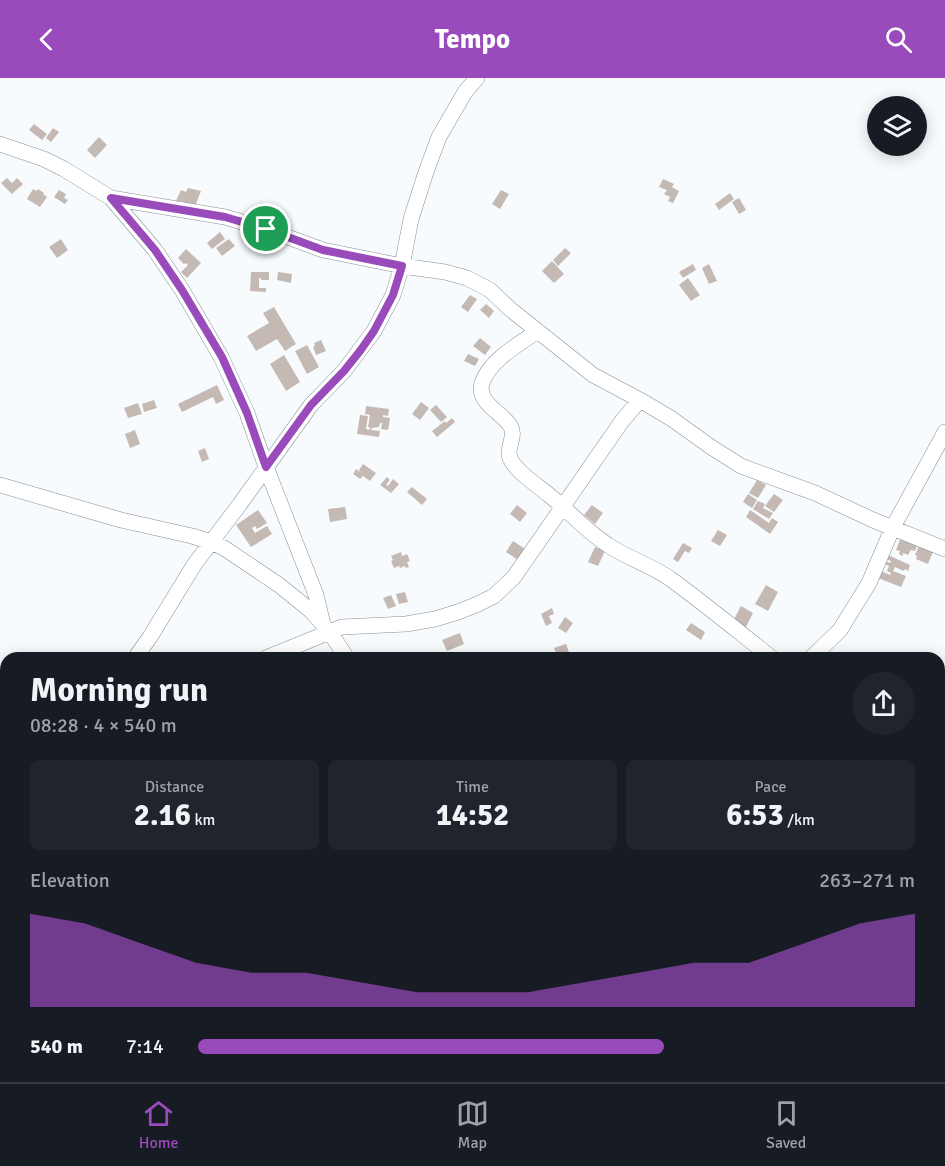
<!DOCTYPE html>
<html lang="en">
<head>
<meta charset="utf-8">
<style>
	:root { --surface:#171b24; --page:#20242c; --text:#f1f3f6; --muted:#9ea1a6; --line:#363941; --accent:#994abb }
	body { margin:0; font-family:Signika,sans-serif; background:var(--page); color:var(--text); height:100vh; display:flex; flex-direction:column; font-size:22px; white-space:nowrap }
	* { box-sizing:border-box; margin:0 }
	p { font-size:20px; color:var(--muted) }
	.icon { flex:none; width:33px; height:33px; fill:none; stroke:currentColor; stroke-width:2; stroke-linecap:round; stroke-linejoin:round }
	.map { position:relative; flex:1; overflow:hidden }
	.side { position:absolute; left:0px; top:574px; width:945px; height:430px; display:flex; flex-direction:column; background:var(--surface); border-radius:18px 18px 0 0; box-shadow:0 3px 15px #0003 }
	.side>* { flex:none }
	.tools { position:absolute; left:867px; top:18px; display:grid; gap:12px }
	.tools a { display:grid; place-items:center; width:60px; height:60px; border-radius:50%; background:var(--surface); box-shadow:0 3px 15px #0003; font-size:30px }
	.pin { position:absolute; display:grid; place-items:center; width:51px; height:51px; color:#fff; margin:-26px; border:3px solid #fff; border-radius:50%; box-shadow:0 2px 6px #0007 }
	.round { display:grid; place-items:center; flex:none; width:63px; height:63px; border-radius:32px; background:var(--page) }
	.overview { display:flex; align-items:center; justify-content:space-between; height:102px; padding:0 30px }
	h1 { font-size:33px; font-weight:700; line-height:45px }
	.figures { display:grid; grid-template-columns:repeat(3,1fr); gap:9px; height:102px; padding:6px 30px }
	.figures div { display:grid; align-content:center; border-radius:9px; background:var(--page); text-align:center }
	.figures b { font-size:30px; font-weight:700 }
	.figures small { font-size:16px; font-weight:400 }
	.figures p { font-size:16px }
	.chart { height:168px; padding:12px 30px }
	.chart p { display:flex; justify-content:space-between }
	.chart svg { width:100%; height:108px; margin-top:6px; fill:var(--accent); opacity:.7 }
	ul { padding:0 30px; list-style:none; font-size:20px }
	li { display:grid; grid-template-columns:96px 72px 1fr; align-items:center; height:45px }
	li i { height:15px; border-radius:8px; background:var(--accent) }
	header { display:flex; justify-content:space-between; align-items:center; height:78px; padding:0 30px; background:var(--accent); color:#fff; font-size:27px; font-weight:700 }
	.dock { display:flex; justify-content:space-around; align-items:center; height:84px; border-top:2px solid var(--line); background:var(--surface); font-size:16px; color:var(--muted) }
	.dock a { display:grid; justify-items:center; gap:3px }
	.dock .on { color:var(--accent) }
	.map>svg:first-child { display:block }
	.building { fill:#c5b9b4 }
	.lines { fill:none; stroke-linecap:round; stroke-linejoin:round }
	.minor-casing { stroke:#878f97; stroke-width:16 }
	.minor { stroke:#fff; stroke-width:15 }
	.route-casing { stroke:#fff; stroke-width:12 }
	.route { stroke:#994abb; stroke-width:8 }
</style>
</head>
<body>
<header><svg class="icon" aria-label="back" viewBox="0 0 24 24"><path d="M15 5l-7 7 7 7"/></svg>Tempo<svg class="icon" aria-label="search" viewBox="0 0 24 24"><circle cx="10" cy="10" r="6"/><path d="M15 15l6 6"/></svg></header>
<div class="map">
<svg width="945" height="1004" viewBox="0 0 945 1004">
	<rect width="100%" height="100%" fill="#f7fbfe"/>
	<!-- building -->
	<path class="building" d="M34 46 47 56 42 62 29 52Z
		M53 50 59 54 51 64 46 60Z
		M99 59 107 67 95 80 87 72Z
		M7 100 12 105 17 100 23 106 12 116 1 105Z
		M663 101 674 106 672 109 679 113 673 125 668 123 670 119 664 116 667 112 659 109Z
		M188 110 201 113 195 128 181 123V124L176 123 181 112 186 114Z
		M33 111 37 113 38 111 44 115 43 116 47 119 40 129 27 121Z
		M59 112 66 116 64 120 68 122 65 126 54 119Z
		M501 112 509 116 500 131 492 126Z
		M730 115 734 121 719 132 715 126Z
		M739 120 746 132 739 136 732 124Z
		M220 154 225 161 212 171 207 165Z
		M61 161 68 172 57 180 49 169Z
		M229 161 235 168 222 178 216 170Z
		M565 170 571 175 558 188 553 182Z
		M186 171 201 185 187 200 181 194 188 187 186 185 184 186 178 180Z
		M552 183 564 196 554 205 542 193Z
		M693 186 696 192 683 200 679 194Z
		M709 186 717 203 709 206 702 190Z
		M251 194H269V202H261V200H259V210H266V214L250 213Z
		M278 194 292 196 291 205 277 202Z
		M688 200 700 217 691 223 679 207Z
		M470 217 477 221 468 234 461 229Z
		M486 226 494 233 489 240 480 232Z
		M274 229 296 266 285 273 277 261 256 273 247 258 269 245 263 235Z
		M480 260 491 269 485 277 473 268Z
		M321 262 326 273 316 277 313 269 315 268 314 265Z
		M307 267 319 289 307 296 295 273Z
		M468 276 479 281 475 288 464 283Z
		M284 277 300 304 286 313 270 286Z
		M217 307 224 322 216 326 213 319 182 334 178 326Z
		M154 322 157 330 144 334 142 326Z
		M421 324 429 330 420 342 412 336Z
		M138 325 142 336 128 340 124 330Z
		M436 327 447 339 441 344 430 332Z
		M366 328 389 331 388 338 383 337V339L390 340 388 352 381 351 382 345H380L379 349 372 350 371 352 380 353 379 359 357 356 360 337 368 338 366 351 369 352 370 349H368L370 337 365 336Z
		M452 340 455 344 437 359 432 353 445 343 446 345Z
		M135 352 140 366 130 370 125 356Z
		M205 370 209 381 202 384 198 373Z
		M363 386 376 395 370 403 363 398 360 401 353 396 356 391 362 395 359 392Z
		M387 399 390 402 386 407 388 408 393 401 399 406 391 415 380 407Z
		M757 402 766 407 758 420 749 415Z
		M412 409 427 421 422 427 407 414Z
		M748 416 757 422 752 430 743 424Z
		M774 416 783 422 774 434 765 428Z
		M758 423 765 426 763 430 773 435 769 441 753 431Z
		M517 427 527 435 520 444 510 436Z
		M592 427 603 435 595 446 584 437Z
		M345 429 347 441 330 444 328 431Z
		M258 432 267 445 257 451 255 448 252 450 255 455 267 448 272 456 251 469 236 447Z
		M750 432 769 445 772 440 778 444 770 456 746 439Z
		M718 452 727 457 720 468 711 463Z
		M901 459 919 463 915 473 911 472 908 477 903 475V478L899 476 900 473 896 472Z
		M513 463 525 471 518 482 506 474Z
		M683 465 692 470 689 475 685 473 678 484 673 481Z
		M920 466 935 469 928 486 916 481 917 478 915 477Z
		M595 469 605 473 598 488 588 484Z
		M401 474 402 478 407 476 410 483 407 484 409 489 406 490 405 488 400 490 399 488 394 490 391 483 393 482 391 478Z
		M888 477 910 487 908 493 905 491 904 493 895 489 893 493 906 498 901 509 878 500 881 493 890 497 891 495 887 493 889 488 884 486 885 483 890 485 891 483 886 481Z
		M766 507 778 514 768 533 755 526Z
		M405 514 408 524 399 526 396 516Z
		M391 517 396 528 388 531 383 520Z
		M741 528 753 535 746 549 733 543Z
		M552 530 554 536 549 538 552 545 546 548 541 536Z
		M565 539 573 545 566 555 558 550Z
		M691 545 705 554 701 562 686 552Z
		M460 555 464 566 447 573 442 562Z
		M566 566 571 580H564L563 578 558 580 554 570Z
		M389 999H410L411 1001 407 1004H382Z"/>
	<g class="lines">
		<defs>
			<path id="minor" d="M0 66 44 81 64 91 111 120 155 172 182 212 221 279 247 335 266 389 316 517 323 546
				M111 120 225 139 266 151 323 172 402 188 445 194 467 200 490 212 510 231 593 297 640 322 672 341 711 369 741 388 815 415 873 442 945 471
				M538 253C519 266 490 282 482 305 476 326 504 335 511 349 516 359 506 370 510 380 516 394 537 407 549 417 569 433 586 453 608 467 628 481 652 487 672 502 706 527 739 554 772 580
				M0 407 121 442 192 458 211 464 224 470 279 507 310 532 329 553 347 580
				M135 580 150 559 194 487 240 426 311 327 344 293 374 253 393 217 402 188 411 141 426 94 439 59 465 14 477 0
				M266 580 342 549 406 546 435 541 458 534 478 526 494 518 514 499 622 343 640 322
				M811 580 840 552 869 505 893 449 945 354
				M939 731 945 737
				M0 742 6 732
				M939 808 945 804
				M667 999 671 1004"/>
		</defs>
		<!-- minor casing -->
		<use href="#minor" class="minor-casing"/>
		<!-- minor -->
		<use href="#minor" class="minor"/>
	</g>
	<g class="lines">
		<defs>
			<path id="route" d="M111 120 225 139 266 151 323 172 402 188 393 217 374 253 360 273 344 293 311 327 266 389 247 335 222 279 182 212 155 172Z"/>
		</defs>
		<!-- route casing -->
		<use href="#route" class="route-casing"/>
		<!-- route -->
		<use href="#route" class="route"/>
	</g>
</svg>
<div class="tools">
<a><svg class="icon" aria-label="layers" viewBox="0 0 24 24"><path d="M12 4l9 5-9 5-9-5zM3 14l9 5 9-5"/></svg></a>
</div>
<div class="pin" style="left:266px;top:151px;background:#1e9e55"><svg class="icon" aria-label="arrive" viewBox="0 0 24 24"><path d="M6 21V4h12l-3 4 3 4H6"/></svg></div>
<section class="side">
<div class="overview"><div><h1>Morning run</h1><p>08:28 · 4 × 540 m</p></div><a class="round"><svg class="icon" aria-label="share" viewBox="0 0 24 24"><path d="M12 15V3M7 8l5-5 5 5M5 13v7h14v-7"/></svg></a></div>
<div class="figures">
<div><p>Distance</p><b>2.16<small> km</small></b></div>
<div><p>Time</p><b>14:52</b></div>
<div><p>Pace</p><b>6:53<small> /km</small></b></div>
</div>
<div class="chart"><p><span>Elevation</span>263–271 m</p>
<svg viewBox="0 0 160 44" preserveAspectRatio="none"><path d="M0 44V6L10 10L20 18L30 26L40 30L50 30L60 34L70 38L80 38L90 38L100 34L110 30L120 26L130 26L140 18L150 10L160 6V44z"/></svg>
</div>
<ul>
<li><b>540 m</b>7:14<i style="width:65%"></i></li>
</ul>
</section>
</div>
<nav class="dock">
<a class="on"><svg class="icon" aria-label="home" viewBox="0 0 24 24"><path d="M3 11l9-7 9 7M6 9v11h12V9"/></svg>Home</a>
<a><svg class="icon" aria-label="map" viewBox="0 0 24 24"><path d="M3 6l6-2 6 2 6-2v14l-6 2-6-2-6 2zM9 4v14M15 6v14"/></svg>Map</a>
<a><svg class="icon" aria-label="saved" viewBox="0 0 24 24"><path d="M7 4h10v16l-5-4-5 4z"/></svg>Saved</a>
</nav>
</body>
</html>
